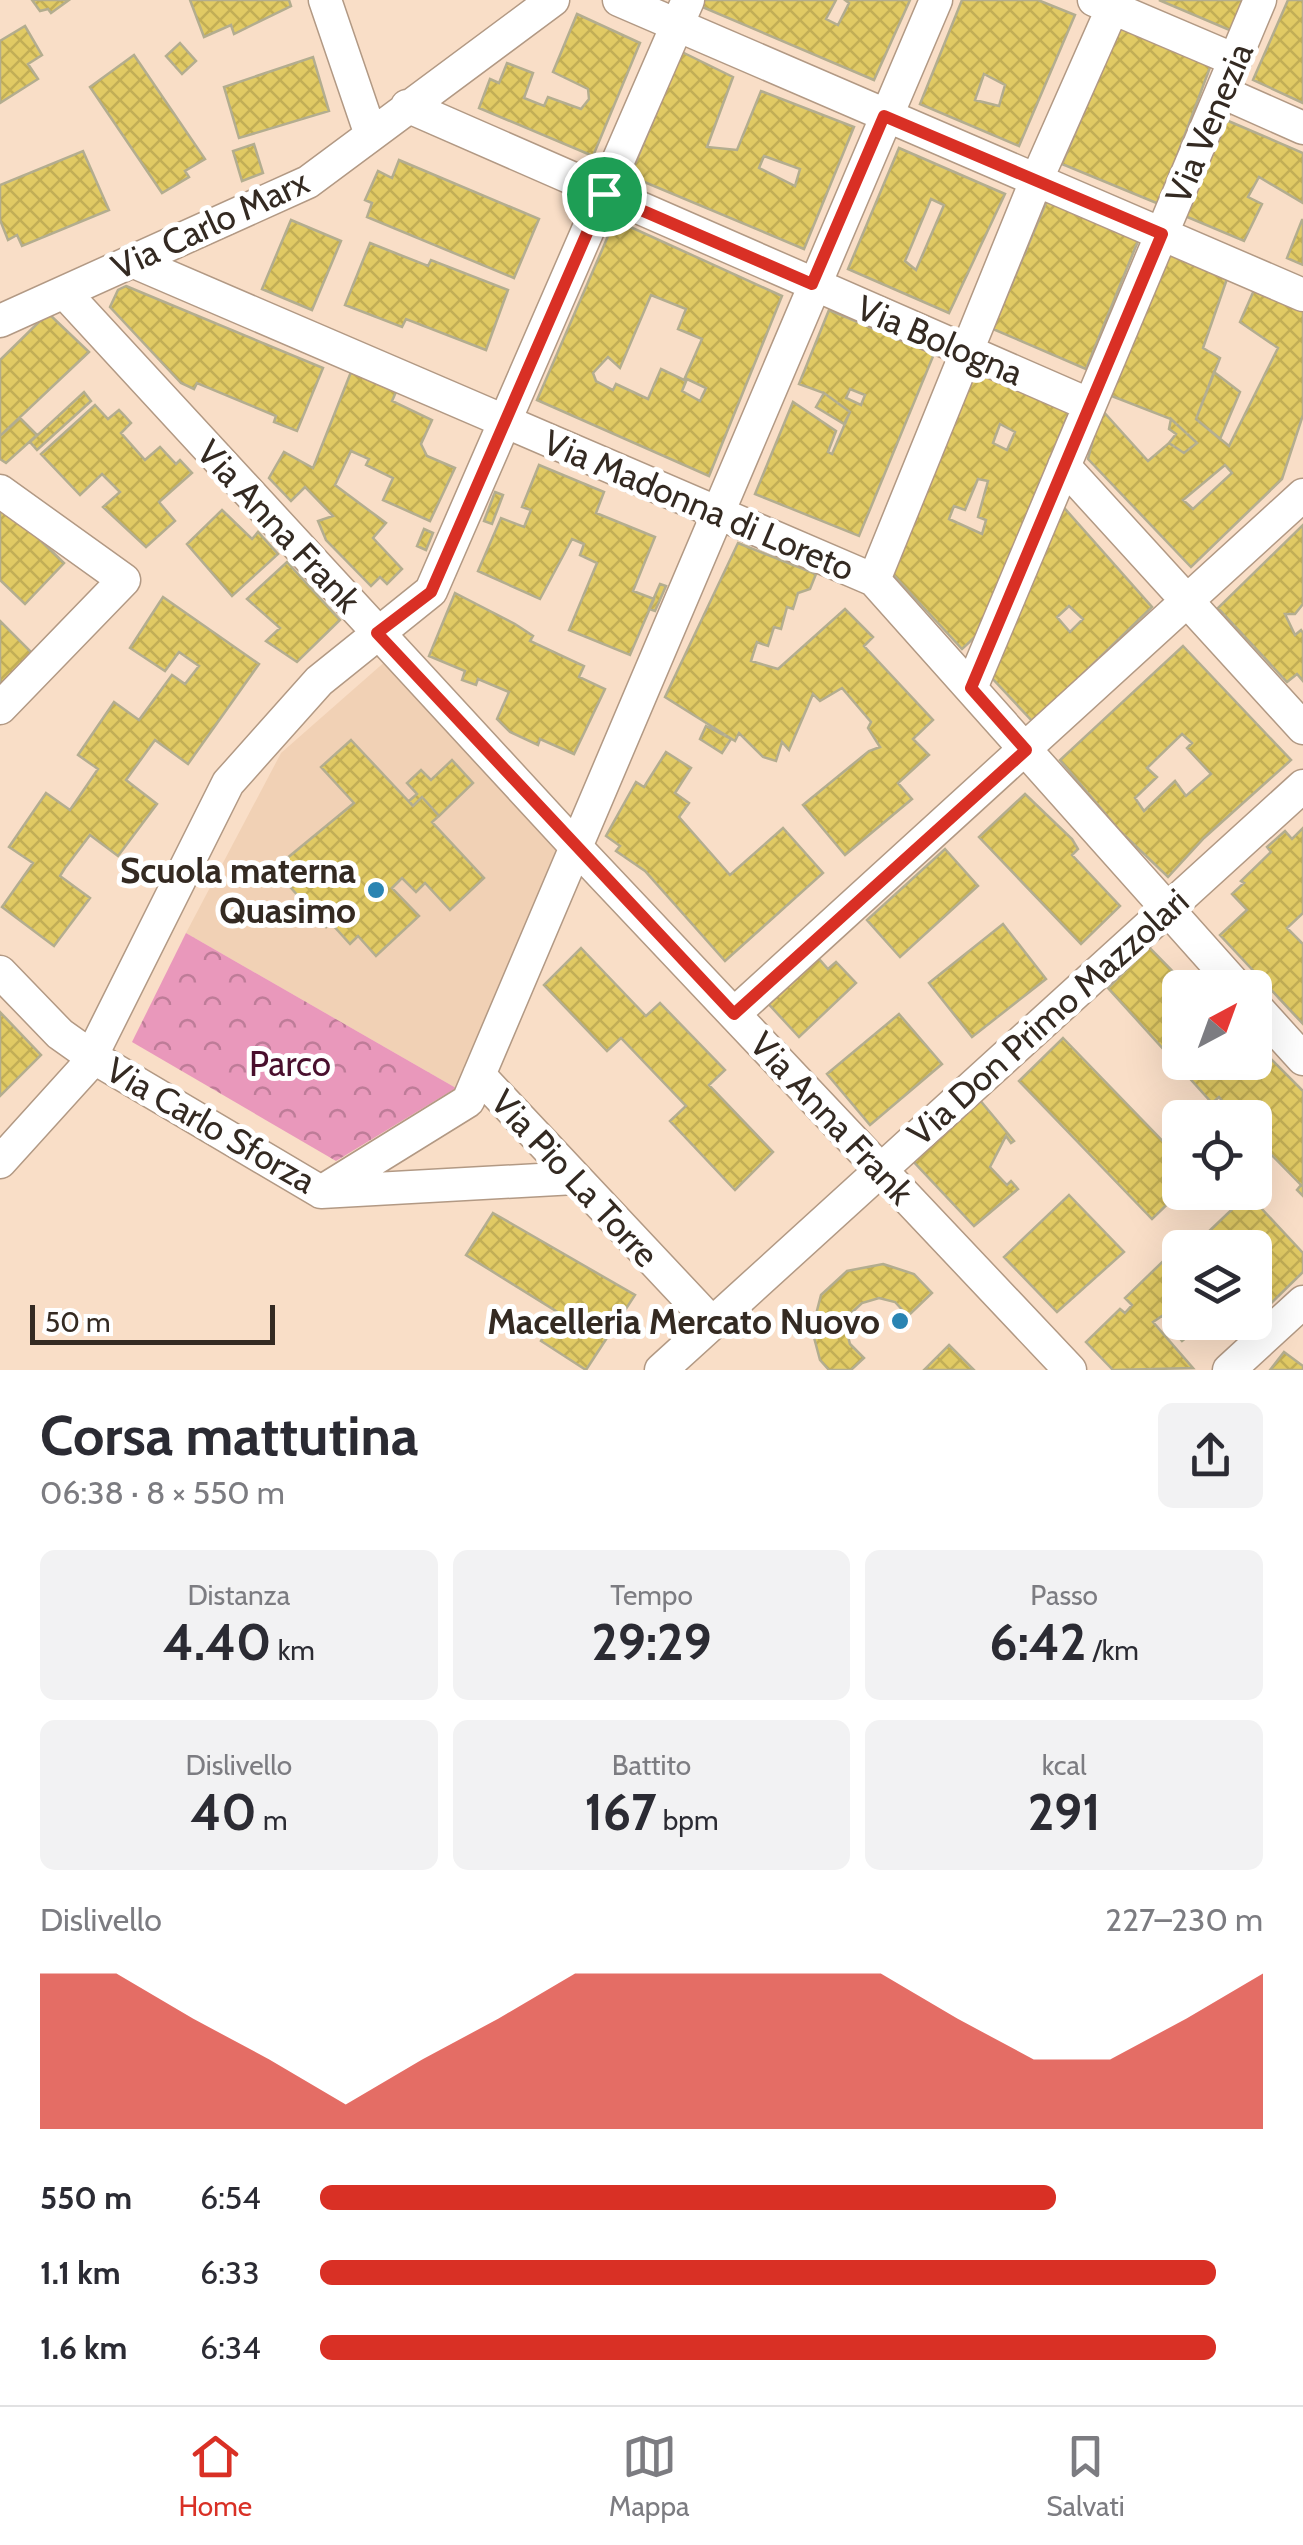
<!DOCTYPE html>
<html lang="it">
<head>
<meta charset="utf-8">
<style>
	:root { --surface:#fff; --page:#f2f2f3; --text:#2b2b33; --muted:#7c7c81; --line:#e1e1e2; --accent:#d93025 }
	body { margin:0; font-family:Cabin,sans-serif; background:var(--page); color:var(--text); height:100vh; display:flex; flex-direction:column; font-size:38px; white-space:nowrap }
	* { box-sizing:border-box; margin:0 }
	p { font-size:32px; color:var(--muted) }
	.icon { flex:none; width:55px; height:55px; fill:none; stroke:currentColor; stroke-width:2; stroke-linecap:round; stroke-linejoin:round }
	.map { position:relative; height:1370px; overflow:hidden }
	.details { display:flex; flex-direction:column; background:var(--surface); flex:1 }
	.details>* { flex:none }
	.needle { width:65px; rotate:41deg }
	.tools { position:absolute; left:1162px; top:970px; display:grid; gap:20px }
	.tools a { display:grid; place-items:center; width:110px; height:110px; border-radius:15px; background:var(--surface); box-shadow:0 10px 40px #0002; font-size:50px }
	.scale { position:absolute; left:30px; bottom:25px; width:245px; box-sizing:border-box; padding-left:10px; border:5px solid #342a22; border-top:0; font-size:28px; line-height:35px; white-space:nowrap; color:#342a22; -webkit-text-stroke:8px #fff; paint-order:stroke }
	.pin { position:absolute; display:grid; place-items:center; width:85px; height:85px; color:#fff; margin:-42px; border:5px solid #fff; border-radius:50%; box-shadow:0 2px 10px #0007 }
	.round { display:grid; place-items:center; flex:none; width:105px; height:105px; border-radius:15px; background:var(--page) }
	.summary { display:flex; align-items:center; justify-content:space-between; height:170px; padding:0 40px }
	h1 { font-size:55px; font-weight:700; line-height:75px }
	.stats { display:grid; grid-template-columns:repeat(3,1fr); gap:15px; height:170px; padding:10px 40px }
	.stats div { display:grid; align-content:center; border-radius:15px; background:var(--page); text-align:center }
	.stats b { font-size:50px; font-weight:700 }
	.stats small { font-size:28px; font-weight:400 }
	.stats p { font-size:28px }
	.chart { height:280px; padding:20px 40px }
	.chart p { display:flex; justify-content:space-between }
	.chart svg { width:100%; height:180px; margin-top:10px; fill:var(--accent); opacity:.7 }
	ul { padding:0 40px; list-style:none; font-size:32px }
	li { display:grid; grid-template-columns:160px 120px 1fr; align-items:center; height:75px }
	li i { height:25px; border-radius:12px; background:var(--accent) }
	.tabs { display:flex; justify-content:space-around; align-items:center; height:140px; border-top:2px solid var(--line); background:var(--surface); font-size:28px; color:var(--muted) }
	.tabs a { display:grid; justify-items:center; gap:5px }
	.tabs .current { color:var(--accent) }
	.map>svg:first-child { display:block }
	.built { fill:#f1d1b5 }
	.park { fill:url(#park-crowns) }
	.building { fill:url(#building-cross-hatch); stroke:#b3ad8f; stroke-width:2.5; fill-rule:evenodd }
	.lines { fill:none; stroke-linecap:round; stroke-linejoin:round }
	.minor-casing { stroke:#b29984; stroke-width:35 }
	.minor { stroke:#fff; stroke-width:32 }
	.route-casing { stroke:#fff; stroke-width:20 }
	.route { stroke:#d93025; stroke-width:12 }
	.poi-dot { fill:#2a84b2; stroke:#fff; stroke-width:4 }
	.labels { text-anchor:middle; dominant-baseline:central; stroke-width:10; stroke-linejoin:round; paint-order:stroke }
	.street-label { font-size:35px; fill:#342a22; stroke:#fff }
	.poi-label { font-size:35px; font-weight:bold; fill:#342a22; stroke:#fff; text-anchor:end }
	.park-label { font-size:35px; fill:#490f2d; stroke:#fff }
</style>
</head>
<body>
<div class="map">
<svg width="1303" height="1370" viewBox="0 0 1303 1370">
	<defs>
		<pattern id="park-crowns" width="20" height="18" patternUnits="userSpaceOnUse" patternTransform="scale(2.5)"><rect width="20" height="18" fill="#e998bb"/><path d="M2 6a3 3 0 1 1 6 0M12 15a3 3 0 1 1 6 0" fill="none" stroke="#be7c98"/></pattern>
		<pattern id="building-cross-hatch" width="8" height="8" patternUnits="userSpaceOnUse" patternTransform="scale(2.5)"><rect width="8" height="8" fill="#e1ca64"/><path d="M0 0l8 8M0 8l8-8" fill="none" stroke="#c2ae56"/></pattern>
	</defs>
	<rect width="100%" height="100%" fill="#f9dec7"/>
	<!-- built -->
	<path class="built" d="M388 659 563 848 456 1088 186 933 281 753Z"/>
	<!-- park -->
	<path class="park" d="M186 933 456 1088 336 1161 132 1042Z"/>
	<!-- building -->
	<path class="building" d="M32 0H69L51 13 48 9 40 11Z
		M190 0H289L291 6 234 34 231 25 204 37Z
		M702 0H836L826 19 838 25 849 3 845 0H910L874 80 700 6Z
		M962 0H1038L1075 15 1019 146 920 104ZM984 74 1005 85 999 106 975 100Z
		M1159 0H1244L1232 31Z
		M1288 0H1303V103L1253 80Z
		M577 14 640 43 593 156 479 108 490 79 499 83 507 63 533 73 524 98 544 106 548 97 581 109 589 99 588 89 553 72Z
		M1124 19 1215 54 1159 204 1062 164Z
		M25 26 42 55 28 64 38 79 0 103V41Z
		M180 43 196 61 182 74 166 56Z
		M682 52 733 77 707 147 737 150 761 91 854 127 804 249 630 176ZM764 156 800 169 795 186 759 168Z
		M134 55 205 159 185 171 189 177 162 193 90 87Z
		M313 57 329 111 239 138 224 87Z
		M1226 120 1303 153V203L1259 177 1248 197 1262 204 1244 241 1185 216Z
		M254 144 263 173 242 181 233 151Z
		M899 148 1005 194 949 313 848 269ZM931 199 944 205 916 270 905 261Z
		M83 151 109 210 22 246 17 235 8 240 0 220V185Z
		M399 160 539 219 514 278 367 217 372 203 365 200 378 171 392 178Z
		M1048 198 1138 241 1086 369 993 329Z
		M291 220 341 241 312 310 262 289Z
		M615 220 782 296 709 476 537 400ZM651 295 686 309 678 329 702 339 684 380 661 369 648 399 616 384 613 390 596 381 593 373 608 357 620 368ZM687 379 706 388 700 401 682 391Z
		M1302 220H1303V265L1287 258Z
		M370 243 428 266 431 260 508 290 486 350 406 319 402 327 345 305Z
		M1166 252 1228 276 1203 348 1220 358 1196 419 1229 446 1278 348 1240 322 1255 288 1303 310V415L1282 479 1191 567 1088 459 1101 409 1148 461 1169 443 1184 453 1197 443 1171 419 1109 395ZM1225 465 1232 473 1193 509 1183 500Z
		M126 286 323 368 297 431 274 422 276 416 197 383 194 389 181 383 110 307 118 290Z
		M829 310 934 354 859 536 755 494 793 402 836 431 828 452 832 454 850 412 824 393 799 384ZM850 389 865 395 861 405 846 398Z
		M48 313 89 352 0 436V360Z
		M979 357 1075 398 977 635 962 649 890 571ZM1000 424 1015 432 1007 450 993 443ZM978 479 988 481 978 517 986 520 982 534 949 519 954 506 965 510Z
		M351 372 396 392 392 401 432 420 421 444 427 456 455 468 430 521 383 500 393 478 366 465 369 459 351 451 335 485 386 523 373 538 402 569 387 584 380 577 371 586 326 540 318 521 333 516 305 487 291 501 269 478 284 452 313 468Z
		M1214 372 1240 392 1220 439 1196 419Z
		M84 392 91 401 37 450 30 442Z
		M824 393 850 412 844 424 816 407Z
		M95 405 108 419 119 410 124 415 131 423 121 433 145 460 160 447 176 464 180 460 192 473 159 502 175 521 146 547 103 507 120 492 102 474 80 495 41 454Z
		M20 418 37 435 6 463 0 459V436Z
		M1171 419 1197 443 1184 453 1169 443 1176 434 1169 429Z
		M539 465 604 492 596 513 655 537 633 591 654 599 630 655 569 630 597 563 580 555 584 544 572 539 540 599 478 571 501 518 524 527 531 510 522 507Z
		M495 492 503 495 492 524 484 521Z
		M0 501 64 563 25 604 0 580Z
		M1059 502 1152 607 1033 722 990 676ZM1069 606 1083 619 1070 632 1057 617Z
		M222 510 252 539 258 532 278 554 232 596 187 544Z
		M1303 525V604L1295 614H1285L1295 635 1301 630 1303 633V681L1297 674 1287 682 1218 608Z
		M424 529 433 533 426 550 417 546Z
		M738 543 816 574 810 589 798 593 793 609 787 607 781 629 774 627 768 646 757 642 751 661 778 669 845 609 873 637 864 646 933 720 913 739 929 755 898 783 912 799 845 855 803 805 869 751 880 747 868 728 871 722 842 688 820 701 813 694 789 750 782 742 776 761 763 757 739 733 735 741 665 697Z
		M287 562 340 620 297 662 266 641 280 628 247 599Z
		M660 584 666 586 655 611 649 609Z
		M455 593 515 624 533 636 530 641 584 666 579 677 605 689 574 754 540 739 538 745 510 732 497 719 509 692 478 679 476 685 462 680 465 671 429 656Z
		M163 597 259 664 188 764 155 740 126 780 157 804 118 856 90 835 65 868 60 876 90 898 54 946 2 907 33 863 9 847 46 793 70 810 98 769 78 755 114 702 139 720 172 675 185 684 199 666 179 652 165 671 130 648Z
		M0 621 33 654 0 688Z
		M1183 646 1291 760 1204 838 1168 877 1120 831 1060 760ZM1182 734 1192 743 1187 748 1211 774 1186 796 1175 781 1144 811 1135 798 1157 777 1147 768Z
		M706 726 731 739 722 753 700 739Z
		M351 740 413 806 422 797 439 816 432 822 484 878 450 910 425 883 416 892 402 878 392 888 419 916 376 956 358 936 350 944 330 922 326 927 274 869 354 803 321 767Z
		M666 752 691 768 675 793 689 803 679 817 730 875 783 828 823 873 725 961 645 871 616 851 620 846 606 836 636 782 644 787Z
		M452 760 473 783 439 816 422 797 413 806 409 801 417 794 407 783 421 770 431 780Z
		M1025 794 1072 839 1078 849 1072 855 1120 906 1081 944 979 837Z
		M1303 828V913L1287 928 1303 944V1024L1220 935 1247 910 1232 894 1244 883 1241 881 1271 852 1267 847 1285 831 1292 839Z
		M945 849 978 886 900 957 867 920Z
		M1003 924 1046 979 972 1037 929 983Z
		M1149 947 1189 988H1180V1062H1255V1056L1260 1061 1267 1055 1303 1091V1196L1297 1190 1301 1185 1255 1138V1118H1236L1219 1097 1212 1103 1108 988Z
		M581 948 646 1016 660 1003 725 1070 709 1085 773 1152 735 1190 670 1121 686 1106 621 1038 607 1051 544 985Z
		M813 952 828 969 836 962 856 983 799 1037 763 998Z
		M0 1012 41 1055 0 1096Z
		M899 1014 942 1064 870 1125 827 1074Z
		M1063 1038 1180 1159V1192L1152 1219 1019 1081Z
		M979 1099 1014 1141 1011 1143 1006 1136 990 1167 1007 1185 1011 1181 1018 1189 974 1226 911 1159Z
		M1222 1101 1236 1118H1205L1204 1116Z
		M1248 1194 1303 1253V1272L1262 1312 1255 1303V1248H1180V1322H1206L1182 1341 1162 1316 1153 1322 1193 1368 1113 1370 1086 1342 1120 1309 1125 1313 1132 1305 1125 1298 1184 1241 1188 1245 1199 1234 1202 1238Z
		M1069 1195 1124 1252 1057 1312 1004 1257Z
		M493 1213 635 1295 586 1370 541 1341 559 1313 466 1255Z
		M883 1264 914 1274 932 1293 908 1316 895 1302 879 1298 862 1303 849 1315 846 1329 850 1344 864 1358 851 1370H829L820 1360 812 1330 821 1295 847 1271Z
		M949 1345 974 1370H924Z
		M1284 1352 1303 1366V1370H1270Z"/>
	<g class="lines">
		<defs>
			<path id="minor" d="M325 0 371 135
				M619 0 1303 295
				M1094 0 1235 60
				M1222 92 1303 128
				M407 106 1088 404
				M132 261 874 580 1238 988
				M65 293 575 846 1070 1370
				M0 321 308 182 553 0
				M1064 466 1303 728
				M0 491 124 580 0 708
				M874 580 1036 181 1116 0
				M971 688 1260 0
				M0 972 60 1034 91 1056 321 1192 575 1178
				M1255 1006 1303 1059
				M734 1014 1303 495
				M479 1075 712 1323
				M0 1162 86 1067 228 783 319 681 431 591 688 0
				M321 1192 468 1101 936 0
				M661 1370 1303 786
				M1229 1370 1303 1302"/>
		</defs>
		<!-- minor casing -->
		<use href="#minor" class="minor-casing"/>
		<!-- minor -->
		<use href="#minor" class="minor"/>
	</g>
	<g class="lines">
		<defs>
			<path id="route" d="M884 116 1162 234 971 688 1026 750 734 1014 377 633 431 592 604 194 812 284Z"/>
		</defs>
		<!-- route casing -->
		<use href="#route" class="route-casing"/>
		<!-- route -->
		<use href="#route" class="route"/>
	</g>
	<!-- markers -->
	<g class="poi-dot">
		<circle cx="376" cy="890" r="10"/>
		<circle cx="900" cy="1321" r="10"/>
	</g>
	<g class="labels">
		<!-- street labels -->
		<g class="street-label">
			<text transform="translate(1209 123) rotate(-67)">Via Venezia</text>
			<text transform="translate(210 224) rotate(-25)">Via Carlo Marx</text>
			<text transform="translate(940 340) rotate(23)">Via Bologna</text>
			<text transform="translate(699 505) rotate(23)">Via Madonna di Loreto</text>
			<text transform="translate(279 526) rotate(47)">Via Anna Frank</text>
			<text transform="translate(1048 1017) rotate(-42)">Via Don Primo Mazzolari</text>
			<text transform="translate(832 1118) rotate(47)">Via Anna Frank</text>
			<text transform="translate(211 1125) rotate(30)">Via Carlo Sforza</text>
			<text transform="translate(575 1178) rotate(47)">Via Pio La Torre</text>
		</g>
		<!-- poi labels -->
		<g class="poi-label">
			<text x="356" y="870">Scuola materna<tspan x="356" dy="40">Quasimo</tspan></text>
			<text x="880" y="1321">Macelleria Mercato Nuovo</text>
		</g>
		<!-- park labels -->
		<g class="park-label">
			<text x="290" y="1063">Parco</text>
		</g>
	</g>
</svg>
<div class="tools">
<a><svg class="needle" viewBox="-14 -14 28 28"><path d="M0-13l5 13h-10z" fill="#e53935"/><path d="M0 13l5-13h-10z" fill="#7c7c81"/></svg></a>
<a><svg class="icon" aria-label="locate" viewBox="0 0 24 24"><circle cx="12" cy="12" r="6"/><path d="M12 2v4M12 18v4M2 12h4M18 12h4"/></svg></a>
<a><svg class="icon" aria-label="layers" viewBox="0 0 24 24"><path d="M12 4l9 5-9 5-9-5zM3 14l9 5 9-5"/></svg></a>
</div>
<div class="scale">50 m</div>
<div class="pin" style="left:604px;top:194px;background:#1e9e55"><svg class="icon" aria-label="arrive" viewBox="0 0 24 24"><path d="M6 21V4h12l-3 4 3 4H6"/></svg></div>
</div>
<section class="details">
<div class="summary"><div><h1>Corsa mattutina</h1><p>06:38 · 8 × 550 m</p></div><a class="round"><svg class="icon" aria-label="share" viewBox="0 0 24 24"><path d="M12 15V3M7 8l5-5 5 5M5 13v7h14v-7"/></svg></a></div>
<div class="stats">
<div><p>Distanza</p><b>4.40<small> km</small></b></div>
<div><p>Tempo</p><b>29:29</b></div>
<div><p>Passo</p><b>6:42<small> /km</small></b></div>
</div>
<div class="stats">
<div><p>Dislivello</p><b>40<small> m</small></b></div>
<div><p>Battito</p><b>167<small> bpm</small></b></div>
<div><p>kcal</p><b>291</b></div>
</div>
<div class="chart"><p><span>Dislivello</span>227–230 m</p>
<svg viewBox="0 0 160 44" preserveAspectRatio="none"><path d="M0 44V6L10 6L20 17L30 27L40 38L50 27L60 17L70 6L80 6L90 6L100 6L110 6L120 17L130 27L140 27L150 17L160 6V44z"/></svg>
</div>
<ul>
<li><b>550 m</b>6:54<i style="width:78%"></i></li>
<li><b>1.1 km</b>6:33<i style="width:95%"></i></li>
<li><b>1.6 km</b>6:34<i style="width:95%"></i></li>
</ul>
</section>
<nav class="tabs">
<a class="current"><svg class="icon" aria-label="home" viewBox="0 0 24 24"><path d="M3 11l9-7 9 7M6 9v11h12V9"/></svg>Home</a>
<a><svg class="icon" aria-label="map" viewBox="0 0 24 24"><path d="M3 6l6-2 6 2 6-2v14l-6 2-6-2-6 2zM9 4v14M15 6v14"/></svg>Mappa</a>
<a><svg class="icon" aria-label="saved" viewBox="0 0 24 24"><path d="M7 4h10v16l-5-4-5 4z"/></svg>Salvati</a>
</nav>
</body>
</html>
